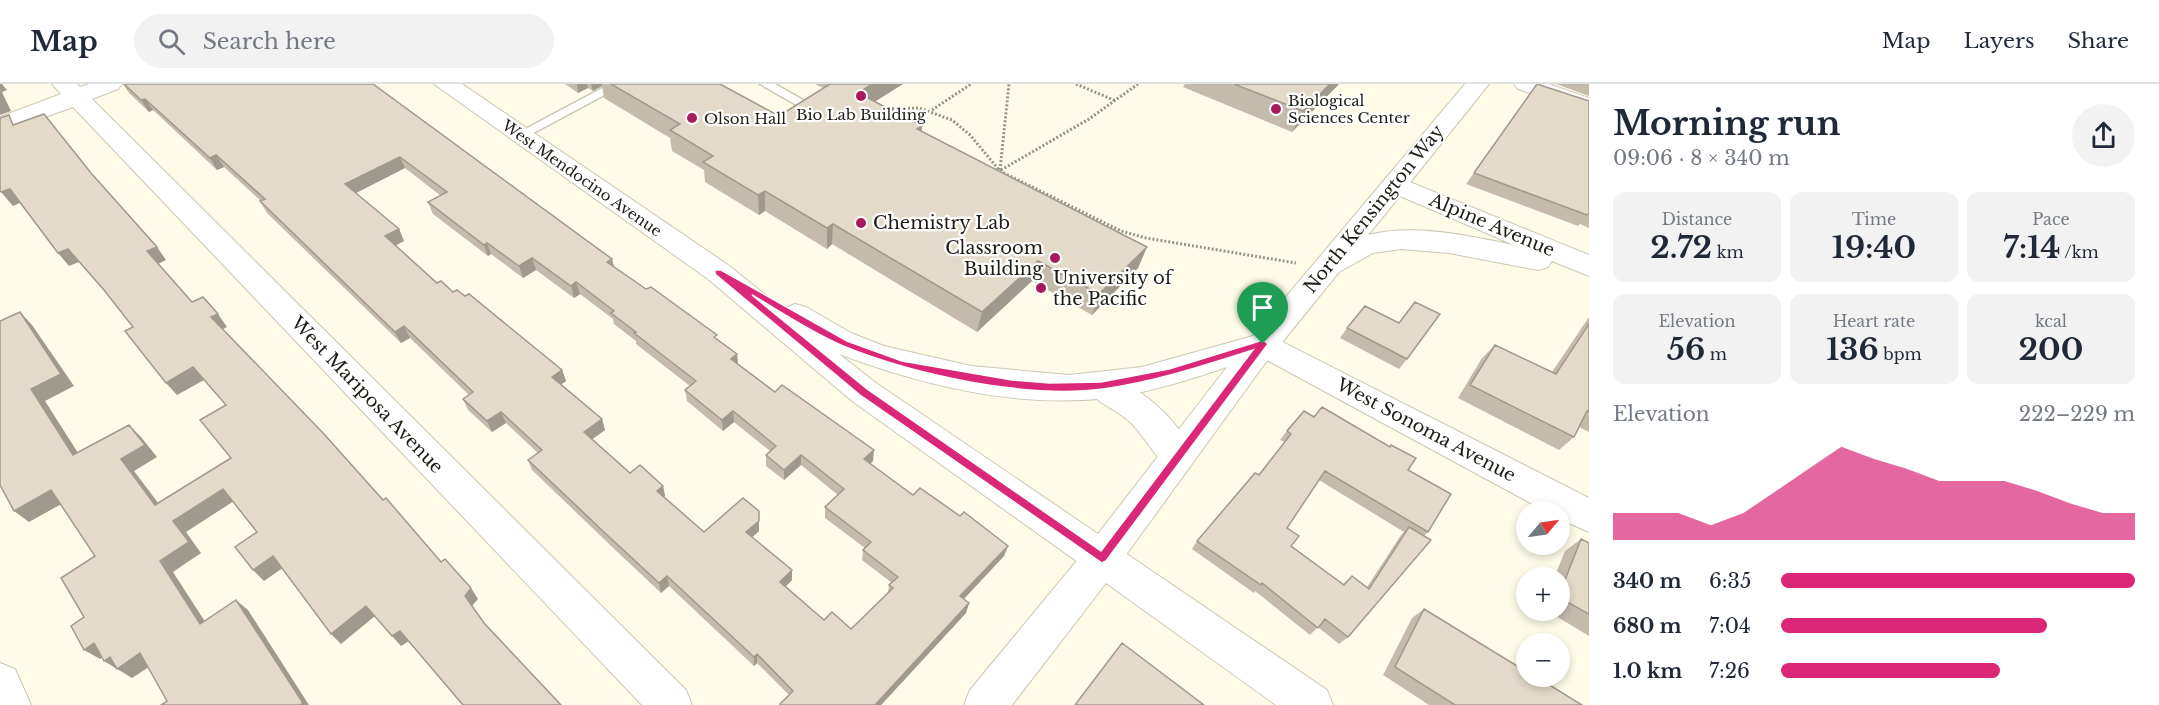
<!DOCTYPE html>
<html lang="en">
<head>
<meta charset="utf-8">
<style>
	:root { --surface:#fff; --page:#f2f2f3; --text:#1f2937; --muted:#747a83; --line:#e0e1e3; --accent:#db2777 }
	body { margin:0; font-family:"Libre Baskerville",serif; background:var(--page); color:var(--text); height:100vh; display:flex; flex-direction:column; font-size:22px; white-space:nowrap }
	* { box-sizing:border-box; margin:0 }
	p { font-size:20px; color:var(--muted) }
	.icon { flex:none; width:33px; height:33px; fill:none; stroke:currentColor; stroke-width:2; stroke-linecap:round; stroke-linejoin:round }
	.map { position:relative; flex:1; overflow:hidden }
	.sheet { display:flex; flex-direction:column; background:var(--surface); width:570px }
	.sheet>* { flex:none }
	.needle { width:39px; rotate:61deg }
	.buttons { position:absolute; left:1516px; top:417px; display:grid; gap:12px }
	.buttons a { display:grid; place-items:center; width:54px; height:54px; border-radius:50%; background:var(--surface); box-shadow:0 3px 9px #0003; font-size:30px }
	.pin { position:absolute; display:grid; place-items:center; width:51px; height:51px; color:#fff; margin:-62px -26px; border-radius:50% 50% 50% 0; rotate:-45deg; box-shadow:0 0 6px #0007 }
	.pin .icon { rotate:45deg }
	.round { display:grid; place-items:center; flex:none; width:63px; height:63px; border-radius:32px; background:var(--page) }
	.head { display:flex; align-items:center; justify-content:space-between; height:102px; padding:0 24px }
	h1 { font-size:33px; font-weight:800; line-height:45px }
	.metrics { display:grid; grid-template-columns:repeat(3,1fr); gap:9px; height:102px; padding:6px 24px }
	.metrics div { display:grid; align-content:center; border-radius:12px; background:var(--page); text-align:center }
	.metrics b { font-size:30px; font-weight:800 }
	.metrics small { font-size:16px; font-weight:400 }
	.metrics p { font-size:16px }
	.chart { height:168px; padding:12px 24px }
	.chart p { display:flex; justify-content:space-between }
	.chart svg { width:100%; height:108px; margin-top:6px; fill:var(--accent); opacity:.7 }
	ul { padding:0 24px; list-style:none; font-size:20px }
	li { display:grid; grid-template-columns:96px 72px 1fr; align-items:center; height:45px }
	li i { height:15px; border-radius:8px; background:var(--accent) }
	header { display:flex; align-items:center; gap:36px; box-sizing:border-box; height:84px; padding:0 30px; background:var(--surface); border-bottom:2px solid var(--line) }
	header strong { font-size:28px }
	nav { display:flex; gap:33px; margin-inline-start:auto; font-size:21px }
	.search { width:420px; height:54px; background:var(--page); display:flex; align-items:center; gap:15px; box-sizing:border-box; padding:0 21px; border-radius:33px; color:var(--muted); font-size:22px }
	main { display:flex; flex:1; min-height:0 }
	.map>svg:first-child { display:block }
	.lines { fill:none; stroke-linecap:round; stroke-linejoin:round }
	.service-casing { stroke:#cac7b5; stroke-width:3 }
	.minor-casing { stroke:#cac7b5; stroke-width:2 }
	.tertiary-casing { stroke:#cac7b5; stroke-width:2 }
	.path { stroke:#969486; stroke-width:3; stroke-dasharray:2 2; stroke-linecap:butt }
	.service { fill:#fff; fill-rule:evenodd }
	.minor { fill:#fff; fill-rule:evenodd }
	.tertiary { fill:#fff; fill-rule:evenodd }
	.wall { fill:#c4bbad; fill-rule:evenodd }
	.shaded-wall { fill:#a0998d }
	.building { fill:#e4dac9; stroke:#a0998d; stroke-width:1.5; fill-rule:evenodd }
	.route { fill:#db2777; stroke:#fff; stroke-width:1.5; fill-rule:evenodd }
	.poi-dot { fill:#a61a5d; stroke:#fff; stroke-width:2 }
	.labels { text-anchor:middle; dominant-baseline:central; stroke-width:4.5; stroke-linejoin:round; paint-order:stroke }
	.far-poi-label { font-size:15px; fill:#1d1c15; stroke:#fff; text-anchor:start }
	.far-street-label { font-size:15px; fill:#1d1c15; stroke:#fff }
	.street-label { font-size:18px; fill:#1d1c15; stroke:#fff }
	.poi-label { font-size:18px; fill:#1d1c15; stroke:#fff; text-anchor:start }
</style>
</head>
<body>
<header>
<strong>Map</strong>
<div class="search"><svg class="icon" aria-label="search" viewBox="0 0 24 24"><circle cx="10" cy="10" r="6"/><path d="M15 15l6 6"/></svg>Search here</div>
<nav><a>Map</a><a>Layers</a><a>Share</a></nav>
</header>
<main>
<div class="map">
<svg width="1589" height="621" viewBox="0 0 1589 621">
	<rect width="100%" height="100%" fill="#fefce8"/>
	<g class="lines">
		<defs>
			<path id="service" d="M610 0H625L524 54H516L514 51Z
				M760 0H775L810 20 800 23Z"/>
			<path id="minor" d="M52 0H77L80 3 89 0H122L118 5 92 15 686 606 692 621H642L73 23 0 49V33L61 10Z
				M1465 0H1489L1404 106 1395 108 1386 106 1382 100 1386 94Z
				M1514 0H1549L1589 14V29L1518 5Z
				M1263 248 1589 414V448L1560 435V428H1547L1252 268 1247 260 1252 252Z
				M1101 289C1141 302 1176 333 1194 370L1189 380C1181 383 1176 385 1167 381 1157 376 1142 349 1131 339 1117 325 1093 318 1085 302L1089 293Z
				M1102 457 1115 462 1327 606 1333 621H1276L1106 499 1012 621H964L970 606 1089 462Z
				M0 579 15 585 31 621H0Z"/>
			<path id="tertiary" d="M434 0H462L728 181 783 225 795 220 806 223 851 249 884 262 971 282 1069 291 1142 283 1253 252 1386 94 1395 92 1589 171V192L1552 177 1548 183 1538 186 1449 169 1401 165 1373 169 1339 188 1263 282 1115 486 1102 491 1089 486 852 317 708 195ZM1400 112 1514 161C1468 152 1415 139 1368 151ZM839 270C927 303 1027 327 1121 312 1157 306 1192 295 1227 283L1098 450 876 299Z"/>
		</defs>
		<!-- service casing -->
		<use href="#service" class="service-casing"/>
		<!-- minor casing -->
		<use href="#minor" class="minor-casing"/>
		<!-- tertiary casing -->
		<use href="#tertiary" class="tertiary-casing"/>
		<!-- path -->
		<path class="path" d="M1076 0 1116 17
			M884 25 919 24 952 36 970 51 1000 87 1121 147 1146 154 1296 179
			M932 26 971 0
			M1000 86 1009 0
			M1001 86 1089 35 1138 0"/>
		<!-- service -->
		<use href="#service" class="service"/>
		<!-- minor -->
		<use href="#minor" class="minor"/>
		<!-- tertiary -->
		<use href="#tertiary" class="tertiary"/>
	</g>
	<!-- wall -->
	<path class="wall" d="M123 0H373L614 183 737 270 738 280 775 308 873 377 870 380 913 411 960 432 1008 462 1004 472 964 515 969 519 966 529 881 621H780L789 611 757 579 754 582 669 502 661 509 608 459 532 386 528 376 538 369 506 339 492 348 468 326 463 315 469 311 410 254 401 259 267 129 260 117H261L224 83 217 86 153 26 149 28 129 9ZM405 84 441 112 428 118 433 130 488 172 491 170 523 194 536 186 574 214 580 210 613 235 614 240 636 257V260L690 302 685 306 687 317 723 347 734 338 770 367 766 371V382L784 396 801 381 838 411 825 423V434L865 464 863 466 862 476 892 499 889 501 888 509 851 545 824 536 786 502 792 496V486L752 453 759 447V427L704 448 664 413 665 412 663 402 630 389 592 355 605 346 602 335 561 300 566 297 562 286 453 208 437 199 395 162 404 157 399 145 356 109Z
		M565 0H720L779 32 823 4 815 0H903L875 17 922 42V48L1147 163 1138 184 1092 231 1032 197 977 248 832 160 827 165 765 127 759 131 705 98 704 86 672 67 670 54 604 14 602 2 593 7 588 4 578 9Z
		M1185 0H1339L1292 48 1183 3Z
		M1537 0 1589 17V144L1580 140 1578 142 1466 100Z
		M1556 0H1589V12Z
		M1589 233V348L1579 343 1574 353 1559 366 1458 314 1482 274 1495 261 1552 288Z
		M1399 239 1407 275 1399 285 1340 254 1347 244Z
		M1287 347 1408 386 1428 448 1424 452 1348 553 1339 560 1318 543 1310 551 1255 507 1254 509 1192 465 1197 457 1259 391 1285 358 1280 356ZM1319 396 1404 448 1401 451 1367 503 1352 492 1343 500 1291 462 1287 444Z
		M1581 455 1589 459V552L1546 526H1560V494H1554L1565 467Z
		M1424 525 1582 621H1429L1383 591 1412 534Z"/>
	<!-- shaded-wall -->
	<path class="shaded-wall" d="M0 0H2L7 6 2 8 11 27 0 31Z
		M577 0H587L588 4 578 9Z
		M591 0H602V2L593 7Z
		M872 0H903L857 29 858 9Z
		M1330 0H1339L1292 48 1303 27Z
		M145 15 153 26 149 28 141 16Z
		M922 42 920 62 917 45Z
		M216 71 224 83 217 86 210 74Z
		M400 73 405 84 350 112 345 100Z
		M10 105 22 118 13 122 1 108Z
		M765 107V127L759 131 758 111Z
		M833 140 832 160 827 165V144Z
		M399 145 404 157 390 164 385 152Z
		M487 159 491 170 488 172 484 161Z
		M157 163 166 176 158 180 147 167Z
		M1147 163 1138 184 1092 231 1099 210Z
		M68 165 79 178 69 182 58 169Z
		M532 174 536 186 523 194 519 182Z
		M612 175 615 186 607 178Z
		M1038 177 1032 197 977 248 982 228Z
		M576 198 580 210 574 214 571 202Z
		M20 228 32 241 74 302 45 317 87 383 73 371 31 305Z
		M218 230 227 243 221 246 211 233Z
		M404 242 410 254 401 259 395 248Z
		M737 270 738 282 731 275Z
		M193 283 204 296 177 311 166 299Z
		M562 286 566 297 556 304 552 293Z
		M733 327 734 338 723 347 722 336Z
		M501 328 506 339 492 348 487 337Z
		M602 335 605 346 587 359 584 348Z
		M129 341 141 353 157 373 134 387 168 432 155 421 121 375Z
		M874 366 873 377 863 386 864 375Z
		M801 371V381L784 396V386Z
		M663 402 665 412 659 417 657 407Z
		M223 405 234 417 186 448 201 469 173 488 213 550 200 540 160 477 173 437Z
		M51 406 65 418 29 438 14 427Z
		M759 427V447L747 458 746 448Z
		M1008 462 1004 472 957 522 960 512Z
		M273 472 284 483 264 497 253 486Z
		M792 486V496L781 507 780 498Z
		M667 492 669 502 661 509 659 499Z
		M471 504 478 515 472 522 465 512Z
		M236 516 248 526 309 621H300Z
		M969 519 966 529 881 621H875Z
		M366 522 375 532 341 560 331 550Z
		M400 547 409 557 401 562 392 552Z
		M94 559 109 569 100 575 84 566Z
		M140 569 155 579 132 594 104 577 110 573Z
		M757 570V579L754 582V573Z"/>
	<!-- building -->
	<path class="building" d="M124 0H373L612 175 607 178 646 205 651 203 717 251 714 253 737 270 731 275 775 308 782 301 874 366 864 375 913 411 920 404 960 432 964 428 1008 462 960 512 969 519 875 621H780V620L793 607 757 570 754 573 667 492 659 499 605 449 528 376 542 366 501 328 487 337 463 315 473 308 404 242 395 248 260 117 265 115 216 71 210 74 145 15 141 16ZM400 73 447 108 428 118 484 161 487 159 519 182 532 174 571 202 576 198 614 227 611 229 636 248 634 249 696 297 685 306 722 336 733 327 776 362 766 371 784 386 801 371 844 405 825 423 871 458 863 466 898 493 889 501 893 504 851 545 832 528 824 536 780 498 792 486 746 448 759 437V427L743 414 704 448 657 407 663 402 640 381 630 389 584 348 602 335 552 293 562 286 469 210 465 212 457 206 453 208 441 197 437 199 385 152 399 145 345 100Z
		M611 0H720L779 32 830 0H872L858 9 922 42 917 45 1147 163 1099 210 1038 177 982 228 833 140 827 144 765 107 758 111 703 78 713 72 670 46 680 40Z
		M1234 0H1330L1303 27Z
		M1537 0 1589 17V129L1587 131 1474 89Z
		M44 30 91 89 157 163 147 167 192 218 203 213 218 230 211 233 324 350 383 416 386 414 441 478 445 475 471 504 465 512 484 539 561 621H463L400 547 392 552 366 522 331 550 273 472 253 486 235 463 257 448 223 405 173 437 189 458 160 477 200 540 236 516 303 619 300 621H161L167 617 140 569 117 585 110 573 104 577 94 559 84 566 71 542 84 533 61 494 95 472 51 406 14 427 0 401V237L20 228 61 290 31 305 73 371 129 341 145 361 121 375 155 421 231 374 200 336 226 321 193 283 166 299 125 247 133 243 104 206 68 165 58 169 10 105 1 108 0 107V34L9 31 13 41Z
		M1415 218 1440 230 1407 275 1347 244 1365 222 1399 239Z
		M1589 240V328L1587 327 1574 353 1470 301 1495 261 1556 290Z
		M1322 323 1390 363 1391 361 1416 374 1408 386 1451 410 1428 448 1325 387 1287 444 1299 452 1291 462 1344 501 1352 492 1369 505 1409 443 1431 456 1348 553 1325 535 1318 544 1262 499 1261 501 1197 457 1255 389 1259 391 1291 350 1287 347 1304 327 1314 333Z
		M1581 455 1589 459V530L1560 514V509Z
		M1424 525 1527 588V592H1535L1582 621H1455L1395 583Z
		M1122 559 1204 621H1075Z"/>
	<!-- route -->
	<path class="route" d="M715 186H721L847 257 902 277 1012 296 1049 299 1101 298 1169 285 1263 256 1268 260 1106 477 1102 479 860 311 715 190ZM752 211C781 228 812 249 843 262 914 291 1027 315 1103 305 1154 298 1203 282 1253 266L1101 467 867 305Z"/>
	<!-- markers -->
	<g class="poi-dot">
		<circle cx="861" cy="12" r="6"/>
		<circle cx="1276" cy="25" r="6"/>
		<circle cx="692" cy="34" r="6"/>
		<circle cx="861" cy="139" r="6"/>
		<circle cx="1055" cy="174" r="6"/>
		<circle cx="1041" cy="204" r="6"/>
	</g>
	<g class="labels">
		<!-- far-poi labels -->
		<g class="far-poi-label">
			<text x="1288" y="16">Biological<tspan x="1288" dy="17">Sciences Center</tspan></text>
			<text x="861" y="30" text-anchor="middle">Bio Lab Building</text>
			<text x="704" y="34">Olson Hall</text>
		</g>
		<!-- far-street labels -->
		<g class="far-street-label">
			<text transform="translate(582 94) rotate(35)">West Mendocino Avenue</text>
		</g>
		<!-- street labels -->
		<g class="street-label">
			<text transform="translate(1374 125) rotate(-51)">North Kensington Way</text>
			<text transform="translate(1492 141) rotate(23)">Alpine Avenue</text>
			<text transform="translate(367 311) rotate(46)">West Mariposa Avenue</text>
			<text transform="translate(1426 346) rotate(28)">West Sonoma Avenue</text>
		</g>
		<!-- poi labels -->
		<g class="poi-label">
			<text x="873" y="139">Chemistry Lab</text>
			<text x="1043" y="164" text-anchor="end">Classroom<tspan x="1043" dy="21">Building</tspan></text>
			<text x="1053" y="194">University of<tspan x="1053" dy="21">the Pacific</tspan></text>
		</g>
	</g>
</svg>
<div class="buttons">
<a><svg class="needle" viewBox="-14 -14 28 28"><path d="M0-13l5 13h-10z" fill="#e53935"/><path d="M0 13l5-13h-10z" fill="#747a83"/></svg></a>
<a>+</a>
<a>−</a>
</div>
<div class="pin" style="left:1263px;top:260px;background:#1e9e55"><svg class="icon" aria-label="arrive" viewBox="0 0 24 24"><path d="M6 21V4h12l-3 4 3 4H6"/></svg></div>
</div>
<section class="sheet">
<div class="head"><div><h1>Morning run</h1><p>09:06 · 8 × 340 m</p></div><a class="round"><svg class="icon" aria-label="share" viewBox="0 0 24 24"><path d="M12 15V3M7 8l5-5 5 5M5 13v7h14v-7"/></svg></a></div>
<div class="metrics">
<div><p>Distance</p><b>2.72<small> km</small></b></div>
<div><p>Time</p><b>19:40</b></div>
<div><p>Pace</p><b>7:14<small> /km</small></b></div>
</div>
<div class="metrics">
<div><p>Elevation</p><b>56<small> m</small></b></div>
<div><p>Heart rate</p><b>136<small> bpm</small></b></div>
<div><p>kcal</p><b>200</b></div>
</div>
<div class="chart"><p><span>Elevation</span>222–229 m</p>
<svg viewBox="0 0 160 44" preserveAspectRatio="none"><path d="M0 44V33L10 33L20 33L30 38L40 33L50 24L60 15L70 6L80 11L90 15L100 20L110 20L120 20L130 24L140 29L150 33L160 33V44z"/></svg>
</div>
<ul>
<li><b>340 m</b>6:35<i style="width:100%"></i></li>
<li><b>680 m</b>7:04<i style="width:75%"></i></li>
<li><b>1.0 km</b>7:26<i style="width:62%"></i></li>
</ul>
</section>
</main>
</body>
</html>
